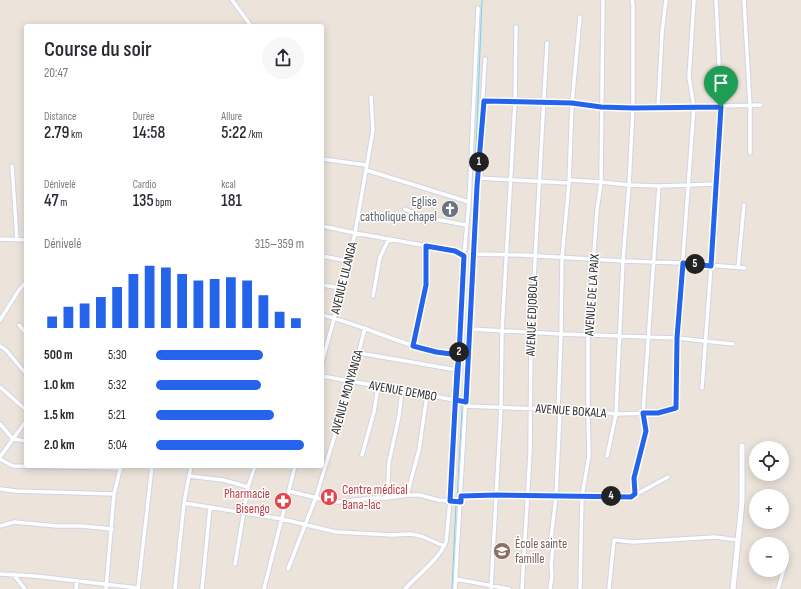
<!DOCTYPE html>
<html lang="fr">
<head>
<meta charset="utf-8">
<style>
	:root { --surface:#fff; --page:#f7f7f7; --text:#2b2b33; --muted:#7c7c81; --accent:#2563eb }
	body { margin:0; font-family:"Sofia Sans Condensed",sans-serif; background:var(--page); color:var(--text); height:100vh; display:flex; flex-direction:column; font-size:15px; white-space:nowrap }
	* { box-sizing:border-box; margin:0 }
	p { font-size:13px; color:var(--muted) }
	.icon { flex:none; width:22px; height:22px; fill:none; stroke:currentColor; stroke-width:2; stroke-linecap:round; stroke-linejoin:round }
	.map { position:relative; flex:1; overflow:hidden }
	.side { position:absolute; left:24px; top:24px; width:300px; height:444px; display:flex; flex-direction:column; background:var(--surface); border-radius:4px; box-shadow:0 2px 10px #0003 }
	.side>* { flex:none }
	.buttons { position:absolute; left:749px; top:441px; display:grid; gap:8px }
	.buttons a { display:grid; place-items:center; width:40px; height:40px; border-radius:50%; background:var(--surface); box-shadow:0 2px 10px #0003; font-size:20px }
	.pin { position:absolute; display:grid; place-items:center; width:34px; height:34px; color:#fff; margin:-41px -17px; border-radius:50% 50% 50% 0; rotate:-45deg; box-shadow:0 0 4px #0007 }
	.pin .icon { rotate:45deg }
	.km { position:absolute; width:20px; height:20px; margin:-10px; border-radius:50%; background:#222; color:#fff; font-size:11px; line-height:20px; text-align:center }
	.round { display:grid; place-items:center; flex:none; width:42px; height:42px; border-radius:21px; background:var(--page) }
	.summary { display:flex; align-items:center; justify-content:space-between; height:68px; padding:0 20px }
	h1 { font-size:22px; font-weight:600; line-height:30px }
	.stats { display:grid; grid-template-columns:repeat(3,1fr); gap:6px; height:68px; padding:4px 20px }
	.stats div { display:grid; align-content:center }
	.stats b { font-size:17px; font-weight:600 }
	.stats small { font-size:11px; font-weight:400 }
	.stats p { font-size:11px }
	.chart { height:112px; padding:8px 20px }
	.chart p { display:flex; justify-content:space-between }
	.chart svg { width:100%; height:72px; margin-top:4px; stroke:var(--accent); stroke-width:6 }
	ul { padding:0 20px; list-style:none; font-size:13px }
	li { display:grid; grid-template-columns:64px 48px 1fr; align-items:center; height:30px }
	li i { height:10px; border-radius:5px; background:var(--accent) }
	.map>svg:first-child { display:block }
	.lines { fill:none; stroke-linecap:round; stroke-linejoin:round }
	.stream { stroke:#69d3f3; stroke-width:1 }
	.street-casing { stroke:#d0d4e3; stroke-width:5.5 }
	.secondary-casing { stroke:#d0d4e3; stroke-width:7 }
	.street { stroke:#fff; stroke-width:3.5 }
	.secondary { stroke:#fff; stroke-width:5 }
	.route-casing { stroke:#fff; stroke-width:8 }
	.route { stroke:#2563eb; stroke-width:5 }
	.labels { text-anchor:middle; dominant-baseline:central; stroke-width:3; stroke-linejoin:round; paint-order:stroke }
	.worship-label { font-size:13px; fill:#5b616d; stroke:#fff; text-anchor:end }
	.street-label { font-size:13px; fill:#2a2a2a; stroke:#fff }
	.health-label { font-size:13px; fill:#be3a42; stroke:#fff; text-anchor:start }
	.education-label { font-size:13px; fill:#785e54; stroke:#fff; text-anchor:start }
</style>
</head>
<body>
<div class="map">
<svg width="801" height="589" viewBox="0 0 801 589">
	<rect width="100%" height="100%" fill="#ece4db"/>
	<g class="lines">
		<!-- stream -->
		<path class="stream" d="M457 501 475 174 482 0
			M452 589 456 504"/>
		<defs>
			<path id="street" d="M232 0 251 26
				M744 0 750 106V153
				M484 101 572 103 601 107 633 108 761 105
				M658 108 662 33 666 0
				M322 159 366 165
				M12 166 17 240
				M366 170 469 202
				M478 178 569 183
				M569 180 601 182 629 185 659 186 716 184
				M405 209 423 217 466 225
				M322 226 355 233 455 251 464 256
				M0 239 26 240
				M474 254 522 255 623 261 683 263 745 268
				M322 256 348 261
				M738 268 744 205
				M322 285 342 288
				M373 296 380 257 389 239
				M322 315C354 323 383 336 414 346 429 350 444 353 459 355
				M0 320 19 290 26 282
				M19 325 26 333
				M470 329 561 334 677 338 733 344
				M0 346 6 350 26 374
				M413 346 426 285V245
				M359 353 457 370
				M322 362 339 301 355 233 373 130 371 97
				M322 376 466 402
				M0 387 26 410
				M702 388 711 266 721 107 716 0
				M466 406 588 411 616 414 657 413 676 408 677 338 694 107 689 77 694 0
				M558 410 561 334 562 258 569 183 572 103 580 17
				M0 424 13 439 26 441
				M362 455 374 412 378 386
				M607 456 616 414 623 261 629 185 633 108V5L632 0
				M0 457 26 421
				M0 459 13 466 121 468
				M189 476 223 480 248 487
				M0 489 16 491 114 494
				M289 491 325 500 338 502 373 498H387L407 495H420L438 500 461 502
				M635 494 634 478 646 431 643 413 659 186
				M407 495 419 450 427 395
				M461 496 497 495 631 497 668 477
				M387 498 389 462 399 416 402 391
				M184 503 282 519 336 532 393 535 411 534 421 536 444 546
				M0 526 14 522 57 526H81L112 529
				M235 564 248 487 255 466
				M288 569 316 497 351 382 365 328
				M0 574 35 576 138 588
				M13 574 25 589
				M456 579 509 589
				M76 589 77 581
				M106 589 114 494 121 466
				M138 589 152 466
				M175 589 184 503 191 466
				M202 589 210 507
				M264 589 295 466
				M405 589C417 576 440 558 446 542L450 501 464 256 469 202 478 8
				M455 589 485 59
				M491 589 501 407 502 331 515 102 516 27
				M522 589 530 453 531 333 547 43
				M550 589 552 576 551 564 553 548 551 539 556 496 560 410
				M580 589 582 496 589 456 588 411V335L597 210 601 182 603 0
				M609 589 614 540 633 542 715 537 738 540
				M778 589 787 559"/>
			<path id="secondary" d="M733 589 742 502V446"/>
		</defs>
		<!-- street casing -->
		<use href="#street" class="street-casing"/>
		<!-- secondary casing -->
		<use href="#secondary" class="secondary-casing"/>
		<!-- street -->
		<use href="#street" class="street"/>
		<!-- secondary -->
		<use href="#secondary" class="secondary"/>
	</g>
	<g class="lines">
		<defs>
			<path id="route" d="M721 107 633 108 601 107 572 103 484 101 477 186 466 402 456 400 459 355 464 256 455 251 426 246V285L413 346 436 352 459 355 457 370 450 501 461 502V496L497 495 631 497 635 494 634 478 646 431 643 413H658L676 408 677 338 683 263 711 266 721 107"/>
		</defs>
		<!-- route casing -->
		<use href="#route" class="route-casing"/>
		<!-- route -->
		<use href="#route" class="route"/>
	</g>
	<!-- icons -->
	<defs>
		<symbol id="church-disc" viewBox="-11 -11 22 22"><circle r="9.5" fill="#6b7280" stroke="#fff"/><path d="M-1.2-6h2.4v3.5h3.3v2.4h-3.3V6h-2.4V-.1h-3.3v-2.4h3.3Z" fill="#fff"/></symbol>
		<symbol id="hospital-disc" viewBox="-11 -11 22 22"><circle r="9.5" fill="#e0444e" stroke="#fff"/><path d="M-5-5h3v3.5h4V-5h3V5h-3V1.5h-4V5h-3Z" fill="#fff"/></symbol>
		<symbol id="pharmacy-disc" viewBox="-11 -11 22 22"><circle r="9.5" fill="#e0444e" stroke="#fff"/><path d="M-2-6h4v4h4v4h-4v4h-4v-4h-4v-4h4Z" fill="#fff"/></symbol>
		<symbol id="school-disc" viewBox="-11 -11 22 22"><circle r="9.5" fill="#8d6e63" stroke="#fff"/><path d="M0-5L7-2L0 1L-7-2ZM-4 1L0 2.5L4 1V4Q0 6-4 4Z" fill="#fff"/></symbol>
	</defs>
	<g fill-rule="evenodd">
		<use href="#church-disc" x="440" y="199" width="20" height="20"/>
		<use href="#hospital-disc" x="319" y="487" width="20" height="20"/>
		<use href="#pharmacy-disc" x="273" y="491" width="20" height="20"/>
		<use href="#school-disc" x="492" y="541" width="20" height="20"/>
	</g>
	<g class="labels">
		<!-- worship labels -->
		<g class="worship-label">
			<text x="437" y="202">Eglise<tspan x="437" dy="15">catholique chapel</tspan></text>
		</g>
		<!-- street labels -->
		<g class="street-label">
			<text transform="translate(344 278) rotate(-76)">AVENUE LILANGA</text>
			<text transform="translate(592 295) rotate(-86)">AVENUE DE LA PAIX</text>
			<text transform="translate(532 316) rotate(-88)">AVENUE EDJOBOLA</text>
			<text transform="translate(403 391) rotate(10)">AVENUE DEMBO</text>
			<text transform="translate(347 392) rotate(-74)">AVENUE MONYANGA</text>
			<text transform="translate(571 411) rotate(4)">AVENUE BOKALA</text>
		</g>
		<!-- health labels -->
		<g class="health-label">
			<text x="342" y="490">Centre médical<tspan x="342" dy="15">Bana-lac</tspan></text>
			<text x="270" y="494" text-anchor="end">Pharmacie<tspan x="270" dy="15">Bisengo</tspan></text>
		</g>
		<!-- education labels -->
		<g class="education-label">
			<text x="515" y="544">École sainte<tspan x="515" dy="15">famille</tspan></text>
		</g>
	</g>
</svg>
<div class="buttons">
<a><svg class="icon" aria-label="locate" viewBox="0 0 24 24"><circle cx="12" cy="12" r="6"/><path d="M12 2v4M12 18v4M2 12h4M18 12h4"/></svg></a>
<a>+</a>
<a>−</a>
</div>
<div class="pin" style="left:721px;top:107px;background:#1e9e55"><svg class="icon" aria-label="arrive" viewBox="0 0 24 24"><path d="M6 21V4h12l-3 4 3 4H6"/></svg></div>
<b class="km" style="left:479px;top:162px">1</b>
<b class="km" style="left:459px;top:352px">2</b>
<b class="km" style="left:611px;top:496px">4</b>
<b class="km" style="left:695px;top:264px">5</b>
<section class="side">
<div class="summary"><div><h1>Course du soir</h1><p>20:47</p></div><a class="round"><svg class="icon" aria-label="share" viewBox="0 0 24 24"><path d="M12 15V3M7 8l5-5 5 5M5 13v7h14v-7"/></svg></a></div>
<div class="stats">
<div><p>Distance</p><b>2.79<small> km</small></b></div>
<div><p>Durée</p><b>14:58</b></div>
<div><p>Allure</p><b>5:22<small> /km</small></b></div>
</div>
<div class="stats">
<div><p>Dénivelé</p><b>47<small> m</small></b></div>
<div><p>Cardio</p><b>135<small> bpm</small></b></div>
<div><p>kcal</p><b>181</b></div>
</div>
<div class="chart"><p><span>Dénivelé</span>315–359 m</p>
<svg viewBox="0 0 160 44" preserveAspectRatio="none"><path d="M5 44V37M15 44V31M25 44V29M35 44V25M45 44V19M55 44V11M65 44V6M75 44V7M85 44V11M95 44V15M105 44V14M115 44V13M125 44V15M135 44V24M145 44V34M155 44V38"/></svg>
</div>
<ul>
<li><b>500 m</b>5:30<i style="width:72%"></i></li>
<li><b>1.0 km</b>5:32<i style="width:71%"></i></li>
<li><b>1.5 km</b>5:21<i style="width:80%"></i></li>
<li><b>2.0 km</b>5:04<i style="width:100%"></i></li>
</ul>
</section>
</div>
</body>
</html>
